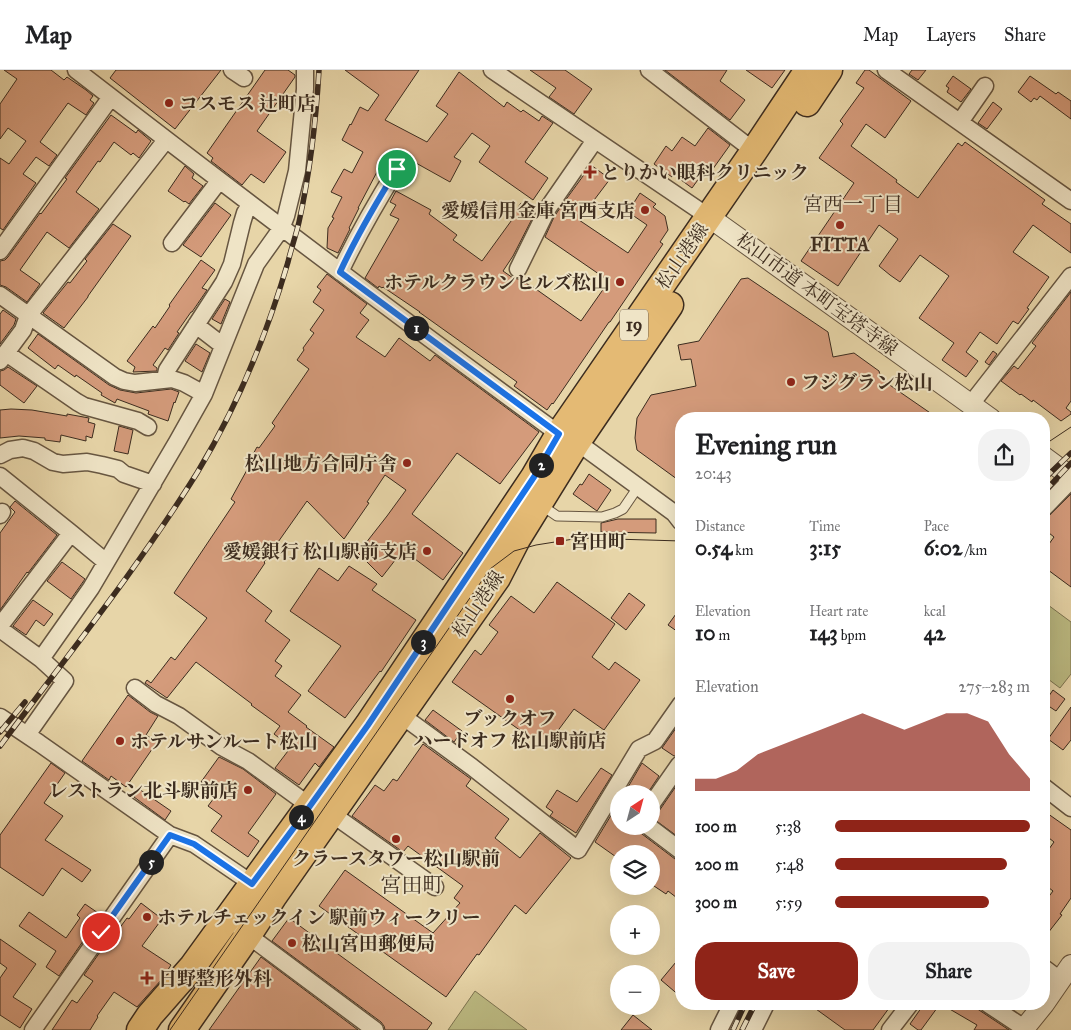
<!DOCTYPE html>
<html lang="en">
<head>
<meta charset="utf-8">
<style>
	:root { --surface:#fff; --page:#f2f2f2; --text:#202124; --muted:#757577; --line:#e0e0e0; --accent:#8f2418 }
	body { margin:0; font-family:"IM FELL Great Primer","Noto Serif JP",serif; background:var(--page); color:var(--text); height:100vh; display:flex; flex-direction:column; font-size:19px; white-space:nowrap }
	* { box-sizing:border-box; margin:0 }
	p { font-size:16px; color:var(--muted) }
	.icon { flex:none; width:28px; height:28px; fill:none; stroke:currentColor; stroke-width:2; stroke-linecap:round; stroke-linejoin:round }
	.map { position:relative; flex:1; overflow:hidden }
	.sheet { position:absolute; left:675px; top:342px; width:375px; height:598px; display:flex; flex-direction:column; background:var(--surface); border-radius:20px; box-shadow:0 5px 20px #0002 }
	.sheet>* { flex:none }
	.needle { width:32px; rotate:36deg }
	.tools { position:absolute; left:610px; top:715px; display:grid; gap:10px }
	.tools a { display:grid; place-items:center; width:50px; height:50px; border-radius:50%; background:var(--surface); box-shadow:0 5px 20px #0002; font-size:25px }
	.pin { position:absolute; display:grid; place-items:center; width:42px; height:42px; color:#fff; margin:-21px; border:2px solid #fff; border-radius:50%; box-shadow:0 1px 5px #0007 }
	.km { position:absolute; width:25px; height:25px; margin:-12px; border-radius:50%; background:#222; color:#fff; font-size:14px; line-height:25px; text-align:center }
	.round { display:grid; place-items:center; flex:none; width:52px; height:52px; border-radius:20px; background:var(--page) }
	.overview { display:flex; align-items:center; justify-content:space-between; height:85px; padding:0 20px }
	h1 { font-size:28px; font-weight:700; line-height:38px }
	.stats { display:grid; grid-template-columns:repeat(3,1fr); gap:8px; height:85px; padding:5px 20px }
	.stats div { display:grid; align-content:center }
	.stats b { font-size:21px; font-weight:700 }
	.stats small { font-size:14px; font-weight:400 }
	.stats p { font-size:14px }
	.chart { height:140px; padding:10px 20px }
	.chart p { display:flex; justify-content:space-between }
	.chart svg { width:100%; height:90px; margin-top:5px; fill:var(--accent); opacity:.7 }
	.primary-button { display:flex; gap:10px; margin-top:auto; padding:10px 20px }
	.primary-button a { flex:1; height:58px; border-radius:20px; background:var(--accent); color:#fff; font-size:20px; font-weight:700; line-height:58px; text-align:center }
	.primary-button a+a { background:var(--page); color:var(--text) }
	ul { padding:0 20px; list-style:none; font-size:16px }
	li { display:grid; grid-template-columns:80px 60px 1fr; align-items:center; height:38px }
	li i { height:12px; border-radius:6px; background:var(--accent) }
	header { display:flex; align-items:center; gap:30px; box-sizing:border-box; height:70px; padding:0 25px; background:var(--surface); border-bottom:1px solid var(--line) }
	header strong { font-size:24px }
	nav { display:flex; gap:28px; margin-inline-start:auto; font-size:18px }
	.map>svg:first-child { display:block }
	.green { fill:#bcbb83; stroke:#7c7451 }
	.building { fill:#d49b7b; stroke:#3c2c1f }
	.lines { fill:none; stroke-linecap:round; stroke-linejoin:round }
	.service-casing { stroke:#675641; stroke-width:11 }
	.minor-casing { stroke:#675641; stroke-width:19 }
	.tertiary-casing { stroke:#675641; stroke-width:22 }
	.primary-casing { stroke:#3c2c1f; stroke-width:29 }
	.service { stroke:#efe4c6; stroke-width:9 }
	.minor { stroke:#efe4c6; stroke-width:16 }
	.tertiary { stroke:#efe4c6; stroke-width:20 }
	.primary { stroke:#e4ba74; stroke-width:26 }
	.tram { stroke:#3c2c1f; stroke-width:1 }
	.rail-casing { stroke:#3c2c1f; stroke-width:5.5 }
	.rail { stroke:#efe4c6; stroke-width:4; stroke-dasharray:11; stroke-linecap:butt }
	.route-casing { stroke:#fff; stroke-width:10 }
	.route { stroke:#1a73e8; stroke-width:6 }
	.poi-dot { fill:#8f2418; stroke:#efe4c6; stroke-width:2 }
	.labels { text-anchor:middle; dominant-baseline:central; stroke-width:4; stroke-linejoin:round; paint-order:stroke }
	.shield { fill:#efe4c6; stroke:#726351; stroke-width:1 }
	.shield-label { font-size:18px; font-weight:bold; fill:#3c2c1f }
	.poi-label { font-size:19px; font-weight:bold; fill:#3c2c1f; stroke:#efe4c6; text-anchor:start }
	.street-label { font-size:19px; fill:#3c2c1f; stroke:#efe4c6 }
	.neighbourhood-label { font-size:20px; fill:#3c2c1f; stroke:#efe4c6 }
	.quarter-label { font-size:21px; fill:#3c2c1f; stroke:#efe4c6 }
</style>
</head>
<body>
<header>
<strong>Map</strong>
<nav><a>Map</a><a>Layers</a><a>Share</a></nav>
</header>
<div class="map">
<svg width="1071" height="960" viewBox="0 0 1071 960">
	<rect width="100%" height="100%" fill="#e7d5a8"/>
	<filter id="stains"><feTurbulence type="fractalNoise" baseFrequency=".004" numOctaves="4"/><feColorMatrix values="0 0 0 0 .2 0 0 0 0 .09 0 0 0 0 .02 0 0 0 .5 -.17"/></filter>
	<radialGradient id="worn" r=".72"><stop offset=".6" stop-color="#630" stop-opacity="0"/><stop offset="1" stop-color="#630" stop-opacity=".3"/></radialGradient>
	<!-- green -->
	<path class="green" d="M1044 532 1071 552V604L1060 618 1044 606Z
		M475 921 527 960H448Z"/>
	<!-- building -->
	<path class="building" d="M4 0H51L64 10 67 7 86 20 93 26 90 30 94 33 86 45 68 33 40 72 57 85 49 96 36 87 23 104 36 113 3 160 0 158V88L9 94 26 71 8 58 0 69V34L17 9Z
		M116 0H221L175 59 110 8Z
		M265 0H288L295 5V7L257 61 286 82 264 113 251 104 242 115 211 91 213 88 207 83Z
		M345 0H419L385 50 427 72 448 44 436 36 459 2 504 37 507 32 521 42 523 40 539 51 542 46 553 53 525 92 548 108 533 130 479 92 490 76 472 63 454 87 461 91 450 112 398 83 394 90 388 94 383 103 378 100 358 138H359L349 158 350 159 338 183 327 178 328 158 334 148 332 147 342 127 331 122 344 99 352 103 363 82 342 70 350 54 351 55 360 37 368 41 379 25Z
		M530 0H565L592 19 574 44 549 27 556 18Z
		M665 0H727L720 11 745 30 730 50Z
		M746 0H785L772 18Z
		M865 0H869L911 31 885 68 866 54 851 76 897 110 896 112 918 128 958 73 962 76 965 72 1045 130 1042 134 1071 154V183L1033 155 1013 182 1049 207 1027 238 1029 239 1018 254 1013 251 997 274 980 262 966 282 978 291 966 307 942 290 954 273 919 248 949 206 920 185 900 212 890 205 879 196 898 169 879 155 838 216 801 191 854 113 819 88 843 54 840 51 864 18 856 13Z
		M912 0H926L918 10 909 4Z
		M953 6 971 19 961 32 947 22 949 18 946 16Z
		M1030 6 1056 24 1058 22 1071 31V49L1040 26 1037 30 1034 28 1031 32 1018 22Z
		M993 32 1002 39 987 59 978 53Z
		M111 45 136 63 138 60 151 71 139 88 133 83 131 85 114 72 100 92 98 91 76 122 99 139 69 178 47 162 20 200 40 214 27 232 6 217 0 215V191L5 190 8 187 40 143 41 144 67 109 65 108Z
		M708 58 730 75 710 103 705 100 692 118 673 104 672 107 654 94 666 76 672 81 682 67 695 76Z
		M591 95 610 109 579 150 628 183 647 155 628 142 640 123 656 134 653 137 665 146 668 160 660 172 663 174 610 252H609L553 334 552 333 547 340 514 316 517 312 419 242H420L383 217 382 218 379 216 378 218 365 208 399 149 390 145 396 135 390 132 396 121 431 140 429 144 457 165 453 170 482 191 514 147 512 146 521 133 535 143 513 186 503 201 513 208 518 209 533 217 581 251 609 211 545 167 554 147 562 135Z
		M185 96 194 104 192 108 203 116 189 134 185 131 184 132 168 121Z
		M215 133 231 145 201 187 183 175Z
		M113 154 131 166 88 226V227L64 258 43 243 68 212 70 213 87 191 85 189Z
		M201 190 215 200 202 218 207 220 192 242H191L177 262 179 263 168 280 165 278 153 295 157 298V301L133 302 135 297 127 291 153 256 155 258 170 236 169 235Z
		M327 204 367 234 360 243 369 250 356 267 385 287 399 268 430 291 435 285 539 362 500 414 457 383 412 444 463 483 443 510 403 480 382 507 358 483 387 446 406 420 385 405 367 432 369 433 344 469 307 431 264 492 265 493 246 521 272 541 265 551 290 570 275 591 282 596 275 606 301 625 288 642 307 656 306 657 334 677 319 697 315 693 299 715 275 698 291 677 274 664 280 656 251 635 252 634 196 592 167 628 145 613 147 610 151 613 171 587 175 590 207 548 174 523 235 432 231 429 253 389 251 388 257 377 259 378 275 356 272 353 309 299 297 290 304 280 303 278 314 263 310 260 324 240 313 232 321 220 317 217Z
		M748 208 828 262 833 287 854 283 879 301 881 309 939 349H681V412L637 380 635 368 637 348 651 325 696 316 691 289 681 290 678 275 699 271 741 209Z
		M1071 222V331L1066 338 1071 342V344L1061 351 1033 330 1032 332 1021 324 1020 325 1001 311 1014 296 1018 299 1036 276 1032 273Z
		M225 229 230 232 221 254 212 249Z
		M3 240 16 249 14 255 0 274V244Z
		M38 264 109 315 120 320 136 323 171 319 179 322 175 333 174 332 168 351 148 344 149 341 117 329 115 333 101 325 102 323 76 305 75 307 58 295 55 299 28 278Z
		M196 274 210 283 202 302 185 291Z
		M993 281 997 284 989 295 985 292Z
		M8 297 37 316 24 333 0 315V301L4 300Z
		M11 339 32 340 67 346V344L89 348 88 352 95 354 92 368 86 366V371L61 365 60 372 45 370V368L19 366 0 368V340Z
		M119 356 133 360 128 384 114 381Z
		M589 404 611 420 597 441 573 424 580 414 582 415Z
		M1071 424V517L1044 497V481L1054 467 1044 459V454L1049 446Z
		M15 431 57 465 28 503 27 502 0 540V463L15 442 10 437Z
		M618 449H656V463L601 462V453Z
		M62 492 85 509 71 529 47 511Z
		M349 496 377 514 372 520 416 550 381 602 380 601 345 648 308 621 341 576 290 541 319 498 338 511Z
		M557 512 615 554 592 587 609 600 615 592 640 610 604 660 574 639 545 678 452 612 475 580 481 585 498 562 489 555 511 526 534 543Z
		M629 523 645 535 626 560 611 548Z
		M33 530 53 544 44 556 36 550 26 565 13 556Z
		M681 537V564L668 555Z
		M1053 620 1065 629 1056 641 1044 633Z
		M128 625 150 642 158 646 146 665 157 672 126 717 111 706 109 710 82 691Z
		M1071 637V670L1063 680 1048 669Z
		M433 640 462 661 454 672 425 650Z
		M681 651V685L674 686 662 678Z
		M423 674 471 709 466 716 509 749 495 768 520 788 540 763 571 788 526 844 515 835 479 885 477 884 446 927 319 836 345 800 433 863 460 833 454 828 463 816 408 776 403 782 352 746 375 715 384 721 393 709 397 711Z
		M219 687 243 699 276 724 248 763 259 771 248 787 211 761 222 746 208 736 217 724 201 712Z
		M51 693 65 703 44 733 63 746 45 770 91 800 82 812 62 798 43 826 0 797V765Z
		M642 693 659 706 647 724H624Z
		M601 698 612 705 576 763 550 746 553 742 546 737 557 720 577 732Z
		M681 709V769L651 747V745L656 744 659 741Z
		M139 719 171 741 165 750 134 727Z
		M619 732V756H638L639 760 642 764 675 789 681 791V831L668 821 666 824 651 814V784H619V789L595 772Z
		M1044 741 1071 760V828L1060 844 1062 845 1044 868V833L1053 821 1044 814V786L1054 772 1044 764Z
		M141 833 162 849 142 876 171 895 162 909 137 937 114 922 97 946 98 947 90 960H52L72 930 77 933 93 911 84 905 100 882 101 883 127 848 129 849Z
		M85 834 101 845 59 906 46 897 56 881 19 856 29 842 66 868 80 848 77 845Z
		M289 848 432 953 427 960H385L384 956 381 952 272 871Z
		M0 869 36 894 13 927 32 939 20 958 0 945V908L7 898 0 893Z
		M681 886V927L661 910Z
		M261 887 358 960H209Z
		M809 934H892L873 960H845Z
		M924 934H940L921 960H918L910 954Z
		M941 934H970L1009 960H974L977 955Z
		M633 945 652 960H621Z"/>
	<g class="lines">
		<defs>
			<path id="service" d="M541 435 557 446 602 447 615 443 623 439 638 417"/>
			<path id="minor" d="M76 0C235 123 396 245 559 364L577 372 674 443 681 452
				M232 0 244 8
				M492 0 709 147
				M649 0 754 81
				M886 0 1071 131
				M960 52 985 16
				M172 173 219 111
				M0 181 111 27
				M518 199 548 138 595 70
				M340 202C357 166 376 133 397 99
				M0 225 115 307 124 311 135 313 172 309 184 313 204 324
				M196 255 218 272
				M6 283 77 332 84 336 138 351 148 357
				M0 291 23 260 28 246 166 70
				M165 309 167 300 224 212 232 194 242 153 245 143 250 135
				M971 334 1071 206
				M0 385 10 380 23 378 34 381 53 392 63 394 87 392 102 395 118 399 124 404 153 414
				M0 406 71 463 106 492
				M1044 438 1071 410
				M0 445 2 442
				M0 556 71 463
				M0 559 41 589
				M135 618 156 634 179 646 222 677 248 691 310 736
				M401 645 472 697 578 780 639 679 655 671 681 634
				M0 647 39 673 170 765 194 774 260 819
				M27 665 65 611 41 589 91 518 177 372 204 324 256 194 281 159 286 146 297 101 305 19V0
				M1044 717 1071 738
				M651 735 679 695
				M332 744 435 817
				M648 756 681 781
				M241 860 375 960
				M1044 898 1060 910
				M988 934 1027 960
				M33 960 170 765
				M719 960 732 934
				M753 960 766 934
				M890 960 910 934"/>
			<path id="tertiary" d="M709 147 991 349
				M1044 387 1071 407
				M1044 934 1071 895
				M1023 960 1044 934"/>
			<path id="primary" d="M807 33 829 0
				M140 960 150 945 193 896 368 655 534 407 559 364 754 81 808 0
				M182 960 248 865 273 827 497 508 517 469 577 372 670 235"/>
		</defs>
		<!-- service casing -->
		<use href="#service" class="service-casing"/>
		<!-- minor casing -->
		<use href="#minor" class="minor-casing"/>
		<!-- tertiary casing -->
		<use href="#tertiary" class="tertiary-casing"/>
		<!-- primary casing -->
		<use href="#primary" class="primary-casing"/>
		<!-- service -->
		<use href="#service" class="service"/>
		<!-- minor -->
		<use href="#minor" class="minor"/>
		<!-- tertiary -->
		<use href="#tertiary" class="tertiary"/>
		<!-- primary -->
		<use href="#primary" class="primary"/>
		<!-- tram -->
		<path class="tram" d="M1044 375 1071 357
			M170 960 490 499 514 481 536 475 580 468 681 471"/>
		<defs>
			<path id="rail" d="M1044 409 1071 383
				M1044 422 1071 393
				M0 662 25 632
				M0 676C67 586 138 498 197 403 236 339 267 264 288 192 291 179 296 165 299 152 310 102 316 51 319 0
				M733 960 745 934
				M742 960 755 934"/>
		</defs>
		<!-- rail casing -->
		<use href="#rail" class="rail-casing"/>
		<!-- rail -->
		<use href="#rail" class="rail"/>
	</g>
	<g class="lines">
		<defs>
			<path id="route" d="M101 862 170 765 194 774 252 814 310 736 368 655 534 407 559 364 340 202C357 165 376 133 397 99"/>
		</defs>
		<!-- route casing -->
		<use href="#route" class="route-casing"/>
		<!-- route -->
		<use href="#route" class="route"/>
	</g>
	<!-- markers -->
	<g class="poi-dot">
		<circle cx="169" cy="33" r="5"/>
		<path d="M587.5 94.5h5v5h5v5h-5v5h-5v-5h-5v-5h5z"/>
		<circle cx="645" cy="140" r="5"/>
		<circle cx="840" cy="155" r="5"/>
		<circle cx="620" cy="212" r="5"/>
		<circle cx="791" cy="312" r="5"/>
		<circle cx="407" cy="393" r="5"/>
		<rect x="555" y="466" width="10" height="10" rx="2.5"/>
		<circle cx="427" cy="481" r="5"/>
		<circle cx="510" cy="629" r="5"/>
		<circle cx="120" cy="671" r="5"/>
		<circle cx="248" cy="720" r="5"/>
		<circle cx="396" cy="769" r="5"/>
		<circle cx="147" cy="847" r="5"/>
		<circle cx="292" cy="873" r="5"/>
		<path d="M144.5 900.5h5v5h5v5h-5v5h-5v-5h-5v-5h5z"/>
	</g>
	<g class="labels">
		<!-- shield labels -->
		<rect class="shield" x="620" y="239.5" width="28" height="31" rx="4"/>
		<g class="shield-label">
			<text x="634" y="255">19</text>
		</g>
		<!-- poi labels -->
		<g class="poi-label">
			<text x="179" y="33">コスモス 辻町店</text>
			<text x="601" y="102">とりかい眼科クリニック</text>
			<text x="635" y="140" text-anchor="end">愛媛信用金庫 宮西支店</text>
			<text x="840" y="174" text-anchor="middle">FITTA</text>
			<text x="610" y="212" text-anchor="end">ホテルクラウンヒルズ松山</text>
			<text x="801" y="312">フジグラン松山</text>
			<text x="397" y="393" text-anchor="end">松山地方合同庁舎</text>
			<text x="570" y="471">宮田町</text>
			<text x="417" y="481" text-anchor="end">愛媛銀行 松山駅前支店</text>
			<text x="510" y="648" text-anchor="middle">ブックオフ<tspan x="510" dy="22">ハードオフ 松山駅前店</tspan></text>
			<text x="130" y="671">ホテルサンルート松山</text>
			<text x="238" y="720" text-anchor="end">レストラン北斗駅前店</text>
			<text x="396" y="788" text-anchor="middle">クラースタワー松山駅前</text>
			<text x="157" y="847">ホテルチェックイン 駅前ウィークリー</text>
			<text x="302" y="873">松山宮田郵便局</text>
			<text x="158" y="908">日野整形外科</text>
		</g>
		<!-- street labels -->
		<g class="street-label">
			<text transform="translate(682 186) rotate(-55)">松山港線</text>
			<text transform="translate(817 224) rotate(36)">松山市道 本町宝塔寺線</text>
			<text transform="translate(478 534) rotate(-56)">松山港線</text>
		</g>
		<!-- neighbourhood labels -->
		<g class="neighbourhood-label">
			<text x="853" y="134">宮西一丁目</text>
		</g>
		<!-- quarter labels -->
		<g class="quarter-label">
			<text x="412" y="815">宮田町</text>
		</g>
	</g>
	<rect width="100%" height="100%" filter="url(#stains)"/>
	<rect width="100%" height="100%" fill="url(#worn)"/>
</svg>
<div class="tools">
<a><svg class="needle" viewBox="-14 -14 28 28"><path d="M0-13l5 13h-10z" fill="#e53935"/><path d="M0 13l5-13h-10z" fill="#757577"/></svg></a>
<a><svg class="icon" aria-label="layers" viewBox="0 0 24 24"><path d="M12 4l9 5-9 5-9-5zM3 14l9 5 9-5"/></svg></a>
<a>+</a>
<a>−</a>
</div>
<div class="pin" style="left:397px;top:99px;background:#1e9e55"><svg class="icon" aria-label="arrive" viewBox="0 0 24 24"><path d="M6 21V4h12l-3 4 3 4H6"/></svg></div>
<div class="pin" style="left:101px;top:862px;background:#d93025"><svg class="icon" aria-label="check" viewBox="0 0 24 24"><path d="M5 12l5 5 9-10"/></svg></div>
<b class="km" style="left:416px;top:258px">1</b>
<b class="km" style="left:541px;top:395px">2</b>
<b class="km" style="left:423px;top:572px">3</b>
<b class="km" style="left:301px;top:747px">4</b>
<b class="km" style="left:151px;top:792px">5</b>
<section class="sheet">
<div class="overview"><div><h1>Evening run</h1><p>20:43</p></div><a class="round"><svg class="icon" aria-label="share" viewBox="0 0 24 24"><path d="M12 15V3M7 8l5-5 5 5M5 13v7h14v-7"/></svg></a></div>
<div class="stats">
<div><p>Distance</p><b>0.54<small> km</small></b></div>
<div><p>Time</p><b>3:15</b></div>
<div><p>Pace</p><b>6:02<small> /km</small></b></div>
</div>
<div class="stats">
<div><p>Elevation</p><b>10<small> m</small></b></div>
<div><p>Heart rate</p><b>143<small> bpm</small></b></div>
<div><p>kcal</p><b>42</b></div>
</div>
<div class="chart"><p><span>Elevation</span>275–283 m</p>
<svg viewBox="0 0 160 44" preserveAspectRatio="none"><path d="M0 44V38L10 38L20 34L30 26L40 22L50 18L60 14L70 10L80 6L90 10L100 14L110 10L120 6L130 6L140 10L150 26L160 38V44z"/></svg>
</div>
<ul>
<li><b>100 m</b>5:38<i style="width:100%"></i></li>
<li><b>200 m</b>5:48<i style="width:88%"></i></li>
<li><b>300 m</b>5:59<i style="width:79%"></i></li>
</ul>
<div class="primary-button"><a>Save</a><a>Share</a></div>
</section>
</div>
</body>
</html>
